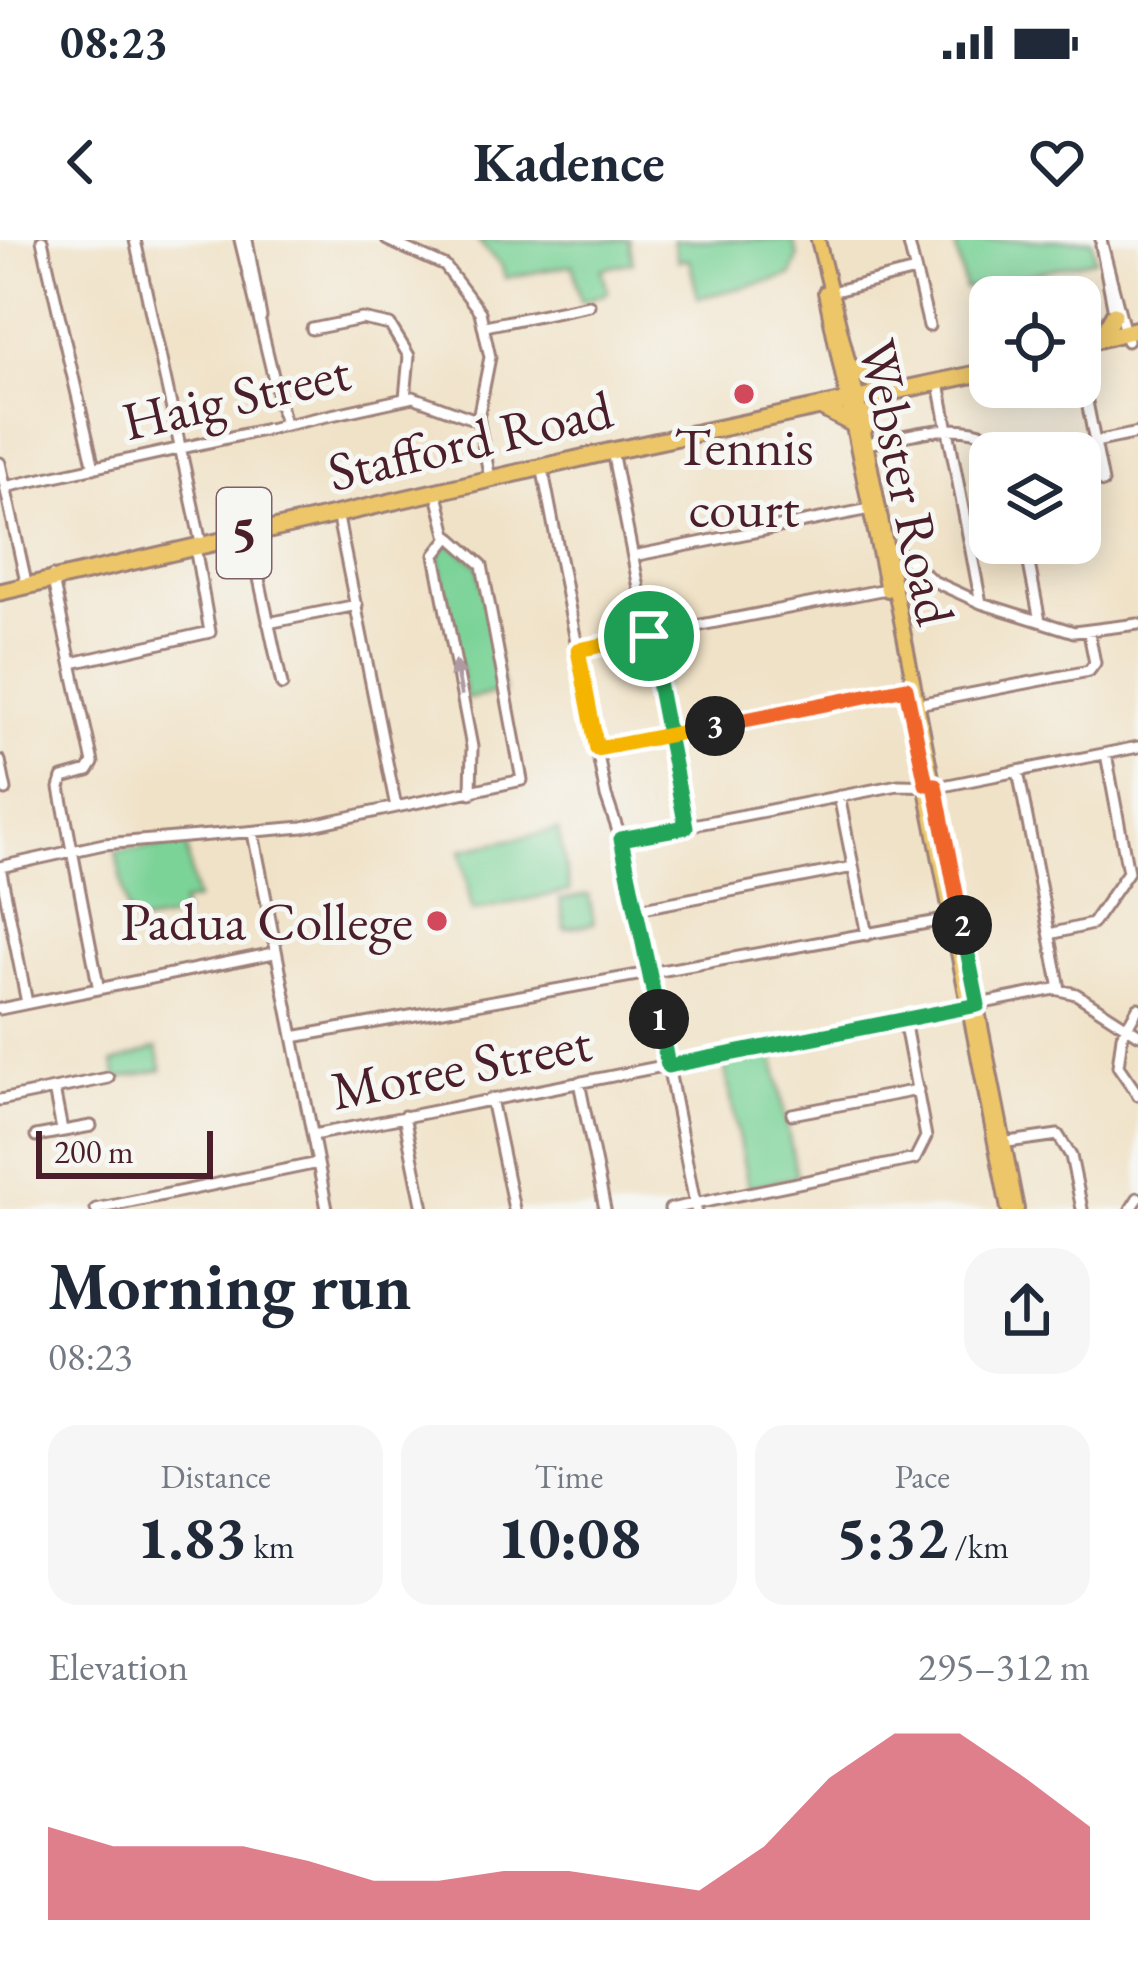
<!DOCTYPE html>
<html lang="en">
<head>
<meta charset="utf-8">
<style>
	:root { --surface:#fff; --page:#f6f6f7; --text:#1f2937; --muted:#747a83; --accent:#d1495b }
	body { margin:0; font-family:"EB Garamond",serif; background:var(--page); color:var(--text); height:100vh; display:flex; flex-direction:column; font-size:45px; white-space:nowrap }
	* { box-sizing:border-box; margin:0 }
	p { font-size:39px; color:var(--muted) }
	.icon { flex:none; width:66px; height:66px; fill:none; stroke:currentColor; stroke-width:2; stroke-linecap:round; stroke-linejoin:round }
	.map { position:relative; height:969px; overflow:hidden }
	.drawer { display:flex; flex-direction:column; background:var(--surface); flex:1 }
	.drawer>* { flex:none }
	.controls { position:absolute; left:969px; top:36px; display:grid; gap:24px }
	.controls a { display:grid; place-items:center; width:132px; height:132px; border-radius:24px; background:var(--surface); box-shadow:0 6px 30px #0003; font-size:60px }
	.scale { position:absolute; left:36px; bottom:30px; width:177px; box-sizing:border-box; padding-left:12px; border:6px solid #4a1f2b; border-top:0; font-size:33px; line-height:42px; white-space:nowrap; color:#4a1f2b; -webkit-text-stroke:9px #f6f6f2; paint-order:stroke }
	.pin { position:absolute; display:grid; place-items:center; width:102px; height:102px; color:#fff; margin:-51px; border:6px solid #fff; border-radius:50%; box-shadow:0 3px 12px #0007 }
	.km { position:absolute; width:60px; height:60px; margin:-30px; border-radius:50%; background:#222; color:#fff; font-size:33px; line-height:60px; text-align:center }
	.round { display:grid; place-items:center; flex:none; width:126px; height:126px; border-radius:36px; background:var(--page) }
	.headline { display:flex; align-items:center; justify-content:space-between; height:204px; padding:0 48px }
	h1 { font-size:66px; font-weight:700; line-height:90px }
	.stats { display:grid; grid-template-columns:repeat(3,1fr); gap:18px; height:204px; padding:12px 48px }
	.stats div { display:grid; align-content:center; border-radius:30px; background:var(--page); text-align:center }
	.stats b { font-size:60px; font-weight:700 }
	.stats small { font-size:33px; font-weight:400 }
	.stats p { font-size:33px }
	.chart { height:336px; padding:24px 48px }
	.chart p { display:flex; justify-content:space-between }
	.chart svg { width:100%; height:216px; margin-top:12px; fill:var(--accent); opacity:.7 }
	.status { display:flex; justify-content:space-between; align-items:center; height:84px; padding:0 60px; background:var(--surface); direction:ltr }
	.status svg { height:33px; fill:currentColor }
	header { display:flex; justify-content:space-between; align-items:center; height:156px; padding:0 48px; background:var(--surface); font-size:54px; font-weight:700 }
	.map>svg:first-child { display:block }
	.green { fill:#7bd398; stroke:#627962; stroke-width:3 }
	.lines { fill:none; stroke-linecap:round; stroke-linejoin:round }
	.minor-casing { stroke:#9d8079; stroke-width:15 }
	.major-casing { stroke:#9d8079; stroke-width:18 }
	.highway-casing { stroke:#9d8079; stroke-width:21 }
	.minor { stroke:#fff; stroke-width:9 }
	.major { stroke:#ecc669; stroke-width:12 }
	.highway { stroke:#ecc669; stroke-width:15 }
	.oneway { fill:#ae9aa0 }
	.split-1-casing { stroke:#fff; stroke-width:24 }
	.split-2-casing { stroke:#fff; stroke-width:24 }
	.split-3-casing { stroke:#fff; stroke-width:24 }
	.split-4-casing { stroke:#fff; stroke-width:24 }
	.split-1 { stroke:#22a559; stroke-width:15 }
	.split-2 { stroke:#22a559; stroke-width:15 }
	.split-3 { stroke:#f0652b; stroke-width:15 }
	.split-4 { stroke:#f5b400; stroke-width:15 }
	.poi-dot { fill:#d1495b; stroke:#f6f6f2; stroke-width:4.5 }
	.labels { text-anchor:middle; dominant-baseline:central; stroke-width:10; stroke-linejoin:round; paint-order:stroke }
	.shield { fill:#f6f6f2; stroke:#7e6067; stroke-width:3 }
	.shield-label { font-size:51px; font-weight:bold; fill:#4a1f2b }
	.street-label { font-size:54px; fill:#4a1f2b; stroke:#f6f6f2 }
	.poi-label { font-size:54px; fill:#4a1f2b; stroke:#f6f6f2 }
</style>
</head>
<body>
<div class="status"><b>08:23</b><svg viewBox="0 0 49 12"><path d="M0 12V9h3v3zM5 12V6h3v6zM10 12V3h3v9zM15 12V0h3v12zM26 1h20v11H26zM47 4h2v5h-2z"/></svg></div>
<header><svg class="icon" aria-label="back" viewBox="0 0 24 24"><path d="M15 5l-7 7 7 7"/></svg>Kadence<svg class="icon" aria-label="heart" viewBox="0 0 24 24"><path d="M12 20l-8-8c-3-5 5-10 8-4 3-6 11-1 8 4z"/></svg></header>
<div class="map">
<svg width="1138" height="969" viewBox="0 0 1138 969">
	<rect width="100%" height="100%" fill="#f6f6f2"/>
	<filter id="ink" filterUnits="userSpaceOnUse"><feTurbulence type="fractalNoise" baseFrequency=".00833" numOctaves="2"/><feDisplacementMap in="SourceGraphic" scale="24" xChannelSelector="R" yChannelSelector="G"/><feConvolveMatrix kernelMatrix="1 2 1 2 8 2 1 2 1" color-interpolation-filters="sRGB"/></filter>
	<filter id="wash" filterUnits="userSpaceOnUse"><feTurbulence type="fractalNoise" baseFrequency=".004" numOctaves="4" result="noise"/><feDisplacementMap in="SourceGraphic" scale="48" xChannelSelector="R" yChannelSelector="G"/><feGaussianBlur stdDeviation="2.7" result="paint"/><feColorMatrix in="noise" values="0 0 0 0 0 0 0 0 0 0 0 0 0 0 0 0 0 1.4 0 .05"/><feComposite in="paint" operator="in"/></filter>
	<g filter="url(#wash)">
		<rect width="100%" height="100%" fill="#f0e2c7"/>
		<!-- green -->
		<path class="green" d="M477 0H629L633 22 602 29 608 52 581 62 573 25 505 38 502 27Z
			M673 0H793L798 17 791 36 698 58 689 19 678 21Z
			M954 0H1092L1096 19 965 49Z
			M448 301 478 325 504 452 466 459 438 316Z
			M558 590 570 651 472 671 461 610Z
			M186 604 196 660 182 663 183 676 138 684 127 671 116 611Z
			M589 655 594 683 565 689 560 660Z
			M157 808 162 830 117 839 113 823Z
			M773 814 797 937 748 947 724 823Z"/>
	</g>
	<g filter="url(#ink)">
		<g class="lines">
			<defs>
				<path id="minor" d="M42 0 94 228
					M135 0 201 303
					M240 0 285 185
					M247 0 261 77
					M387 0 445 26 480 72 490 117 478 178 490 238
					M908 0 929 86
					M1101 0 1127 101
					M1101 5 1115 77
					M827 53 915 31
					M485 86 589 65
					M312 89 362 79 390 85 409 116 405 158
					M64 99 91 214
					M1080 127 1103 242
					M939 143 981 363
					M1095 202 1138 193
					M866 204C905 197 981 170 1007 213
					M612 211 686 587
					M0 223 26 342
					M542 226 606 556 628 620 696 969
					M5 247 413 157 479 181
					M337 273 396 567
					M249 292 282 445
					M450 296 435 315 472 507 471 553
					M1025 303 1040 381
					M884 312 898 311 933 341 981 363 1074 392 1138 384
					M633 316 870 269
					M52 336 93 523 88 531 63 538 60 548 98 745
					M268 383 357 365
					M578 409 891 348
					M72 423 210 392 195 307
					M918 464 1089 431 1095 423 1089 393
					M597 509 906 448
					M0 521 6 550
					M1018 531 1060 749
					M839 556 867 695
					M253 593 327 969
					M621 599 898 545 943 546 1138 507
					M638 669 853 627
					M1050 694 1092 684 1128 632 1106 514
					M27 763 0 627 104 604 303 587 522 540 482 325 447 294 436 251
					M1138 768 1122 796 1118 826 1138 855
					M0 769 274 713
					M293 797 955 678
					M579 842 605 969
					M54 849 62 890
					M491 859 514 969
					M0 860 108 838
					M792 874 918 850
					M404 876 423 969
					M313 895 1055 749 1076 754 1138 794
					M36 896 91 886
					M1001 903 1058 895 1071 916 1082 969
					M96 969 318 923
					M670 969 915 919 926 897 904 780
					M1131 969 1138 958"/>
				<path id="major" d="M818 0 856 152 1017 969
					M825 52 887 350
					M914 487 1008 969"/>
				<path id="highway" d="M1101 98 1114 74
					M1080 104 1138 89
					M850 126 880 146
					M824 169 853 184
					M864 189 879 156
					M0 352 612 211 990 131"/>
			</defs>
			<!-- minor casing -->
			<use href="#minor" class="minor-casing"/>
			<!-- major casing -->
			<use href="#major" class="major-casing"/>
			<!-- highway casing -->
			<use href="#highway" class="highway-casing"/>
			<!-- minor -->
			<use href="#minor" class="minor"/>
			<!-- major -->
			<use href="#major" class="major"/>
			<!-- highway -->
			<use href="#highway" class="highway"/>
		</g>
		<!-- one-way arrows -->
		<defs><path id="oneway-solid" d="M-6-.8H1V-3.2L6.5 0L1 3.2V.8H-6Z" transform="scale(3)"/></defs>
		<use class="oneway" href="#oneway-solid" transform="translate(458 438) rotate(-101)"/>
	</g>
	<g class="lines" filter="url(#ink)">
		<defs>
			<path id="split-1" d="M649 396 686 587 621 599 659 779"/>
			<path id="split-2" d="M659 779 668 826 978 765 962 685"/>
			<path id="split-3" d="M715 486 906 448 926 544 935 545 962 685"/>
			<path id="split-4" d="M649 396 578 410 597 509 715 486"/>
		</defs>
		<!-- split-1 casing -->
		<use href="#split-1" class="split-1-casing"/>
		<!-- split-2 casing -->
		<use href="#split-2" class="split-2-casing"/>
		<!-- split-3 casing -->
		<use href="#split-3" class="split-3-casing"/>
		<!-- split-4 casing -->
		<use href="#split-4" class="split-4-casing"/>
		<!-- split-1 -->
		<use href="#split-1" class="split-1"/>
		<!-- split-2 -->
		<use href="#split-2" class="split-2"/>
		<!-- split-3 -->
		<use href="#split-3" class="split-3"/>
		<!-- split-4 -->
		<use href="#split-4" class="split-4"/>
	</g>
	<!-- markers -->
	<g class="poi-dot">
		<circle cx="744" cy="154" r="12"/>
		<circle cx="437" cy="681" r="12"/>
	</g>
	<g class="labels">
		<!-- shield labels -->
		<rect class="shield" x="217" y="248" width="54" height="90" rx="9"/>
		<g class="shield-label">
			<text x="244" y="293">5</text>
		</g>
		<!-- street labels -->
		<g class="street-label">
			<text transform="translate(236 156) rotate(-13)">Haig Street</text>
			<text transform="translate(470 200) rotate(-13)">Stafford Road</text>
			<text transform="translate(907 242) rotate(78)">Webster Road</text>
			<text transform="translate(461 826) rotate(-11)">Moree Street</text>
		</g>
		<!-- poi labels -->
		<g class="poi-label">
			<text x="744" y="206">Tennis<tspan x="744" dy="62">court</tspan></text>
			<text x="413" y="681" text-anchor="end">Padua College</text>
		</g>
	</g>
</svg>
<div class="controls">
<a><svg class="icon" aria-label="locate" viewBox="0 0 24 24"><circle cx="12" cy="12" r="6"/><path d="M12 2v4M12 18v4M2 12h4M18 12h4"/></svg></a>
<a><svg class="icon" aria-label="layers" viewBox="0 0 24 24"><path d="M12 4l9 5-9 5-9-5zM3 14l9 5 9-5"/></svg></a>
</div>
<div class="scale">200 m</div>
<div class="pin" style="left:649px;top:396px;background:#1e9e55"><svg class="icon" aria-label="arrive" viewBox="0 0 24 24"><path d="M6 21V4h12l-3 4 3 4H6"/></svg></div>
<b class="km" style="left:659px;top:779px">1</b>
<b class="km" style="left:962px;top:685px">2</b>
<b class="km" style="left:715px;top:486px">3</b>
</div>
<section class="drawer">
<div class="headline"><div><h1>Morning run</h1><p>08:23</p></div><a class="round"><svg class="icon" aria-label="share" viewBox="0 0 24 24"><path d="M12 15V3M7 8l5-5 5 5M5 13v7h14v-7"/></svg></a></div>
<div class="stats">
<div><p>Distance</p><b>1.83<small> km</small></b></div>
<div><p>Time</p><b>10:08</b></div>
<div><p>Pace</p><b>5:32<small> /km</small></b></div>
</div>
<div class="chart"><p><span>Elevation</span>295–312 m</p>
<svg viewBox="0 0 160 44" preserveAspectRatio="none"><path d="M0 44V25L10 29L20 29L30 29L40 32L50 36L60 36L70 34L80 34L90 36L100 38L110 29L120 15L130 6L140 6L150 15L160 25V44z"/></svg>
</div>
</section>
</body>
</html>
